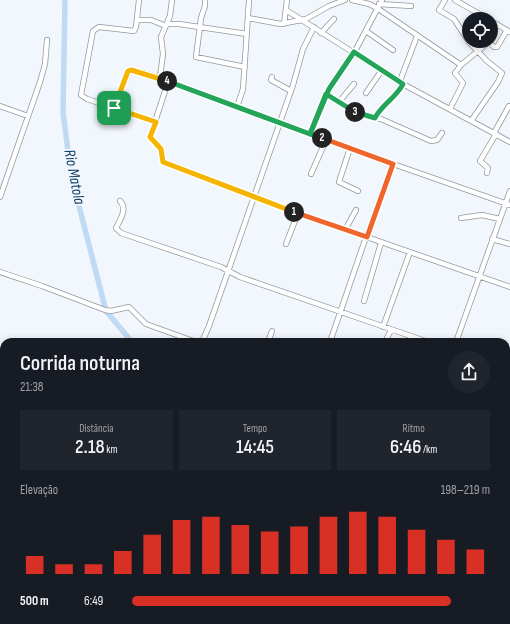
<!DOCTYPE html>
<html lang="pt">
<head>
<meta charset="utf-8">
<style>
	:root { --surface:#171b24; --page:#20242c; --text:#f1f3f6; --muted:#9ea1a6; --accent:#d93025 }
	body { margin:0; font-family:"Sofia Sans Condensed",sans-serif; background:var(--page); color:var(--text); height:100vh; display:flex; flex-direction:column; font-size:15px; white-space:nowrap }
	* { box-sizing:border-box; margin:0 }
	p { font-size:13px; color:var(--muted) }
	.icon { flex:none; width:22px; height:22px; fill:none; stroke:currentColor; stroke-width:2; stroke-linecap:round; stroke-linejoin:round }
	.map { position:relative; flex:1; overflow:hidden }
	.panel { position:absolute; left:0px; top:338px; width:510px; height:286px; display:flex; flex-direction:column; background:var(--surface); border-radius:12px 12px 0 0; box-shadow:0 2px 10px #0003 }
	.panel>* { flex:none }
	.buttons { position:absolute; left:462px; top:12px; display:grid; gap:8px }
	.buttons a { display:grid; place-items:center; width:36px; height:36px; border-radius:50%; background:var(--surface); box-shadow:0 2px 10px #0003; font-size:20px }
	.pin { position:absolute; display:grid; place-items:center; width:34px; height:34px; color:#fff; margin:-17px; border-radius:8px; box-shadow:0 2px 6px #0006 }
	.km { position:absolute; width:20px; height:20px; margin:-10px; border-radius:50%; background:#222; color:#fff; font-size:11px; line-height:20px; text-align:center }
	.round { display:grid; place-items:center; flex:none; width:42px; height:42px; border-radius:21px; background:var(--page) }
	.overview { display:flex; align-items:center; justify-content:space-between; height:68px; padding:0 20px }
	h1 { font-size:22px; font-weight:600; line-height:30px }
	.figures { display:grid; grid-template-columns:repeat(3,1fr); gap:6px; height:68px; padding:4px 20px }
	.figures div { display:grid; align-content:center; border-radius:0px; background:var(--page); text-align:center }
	.figures b { font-size:20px; font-weight:600 }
	.figures small { font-size:11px; font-weight:400 }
	.figures p { font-size:11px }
	.chart { height:112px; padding:8px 20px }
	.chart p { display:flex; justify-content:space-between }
	.chart svg { width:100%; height:72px; margin-top:4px; stroke:var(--accent); stroke-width:6 }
	ul { padding:0 20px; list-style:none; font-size:13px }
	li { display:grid; grid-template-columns:64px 48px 1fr; align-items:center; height:30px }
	li i { height:10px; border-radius:5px; background:var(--accent) }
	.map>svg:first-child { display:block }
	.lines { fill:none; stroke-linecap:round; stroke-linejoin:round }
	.river { stroke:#c0daf3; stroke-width:5.5 }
	.minor-casing { stroke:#93979d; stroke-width:6 }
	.minor { stroke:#fff; stroke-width:4.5 }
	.split-1-casing { stroke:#fff; stroke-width:8 }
	.split-2-casing { stroke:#fff; stroke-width:8 }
	.split-3-casing { stroke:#fff; stroke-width:8 }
	.split-4-casing { stroke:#fff; stroke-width:8 }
	.split-5-casing { stroke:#fff; stroke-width:8 }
	.split-1 { stroke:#f5b400; stroke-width:5 }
	.split-2 { stroke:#f0652b; stroke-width:5 }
	.split-3 { stroke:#22a559; stroke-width:5 }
	.split-4 { stroke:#22a559; stroke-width:5 }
	.split-5 { stroke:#f5b400; stroke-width:5 }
	.labels { text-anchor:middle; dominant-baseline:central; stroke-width:4; stroke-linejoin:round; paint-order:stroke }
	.water-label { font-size:16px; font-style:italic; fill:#0f4068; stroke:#f2f6fd }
</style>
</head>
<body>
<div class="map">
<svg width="510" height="624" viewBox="0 0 510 624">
	<rect width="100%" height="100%" fill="#f2f6fd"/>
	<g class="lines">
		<!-- river -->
		<path class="river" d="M65 0 63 112 71 175 106 311 132 342
			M130 624 131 620"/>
		<defs>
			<path id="minor" d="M139 0 136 27 134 31 99 27 93 31 81 95 87 99 156 122
				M172 0 170 16 161 37 163 54 160 77 163 80 376 158 510 205
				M205 0V6L201 18 196 57 245 67
				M352 0 369 4 377 8 461 65 455 73 463 83 450 109
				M445 0 439 10 454 19 469 42 487 61 502 73 498 82 471 121
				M455 0 488 19
				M379 4 411 6
				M286 10 403 84 510 142
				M248 18 281 24 306 19 329 6 345 0
				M137 20H151L166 26
				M491 21 510 32
				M167 24H179L247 34
				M284 24 287 0
				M366 31 393 50
				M321 33 334 19
				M491 39 497 24
				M489 42 494 47H497L507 30
				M461 65 490 41
				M272 77 271 80 291 91
				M400 81 417 36
				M168 82 150 137 161 149 163 162 298 213 510 287
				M366 93 382 70
				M326 94 358 114 381 119 431 141 437 140 442 133
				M339 102 354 84
				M0 106 28 116
				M237 107 243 89 249 0
				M114 108 129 71 131 70 161 78
				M375 118C381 104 396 98 403 84
				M494 133 509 106
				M310 134 329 89 354 53 382 0
				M350 148 339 182 358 191
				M487 173 488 168 480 161 496 134
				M311 174 326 140
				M0 197 40 82 45 64 47 40
				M120 201C128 208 120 220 116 228L121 233 221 267 240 277 428 342
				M461 218 482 215 500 219
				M345 230 356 210
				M367 237 393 164
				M492 239 510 244
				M286 244 298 213
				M0 272 42 286 105 310 111 311 129 307 146 324 196 342
				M364 301 381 243
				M383 327 410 252
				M202 342 209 326 293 85 303 49 314 27
				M268 342 272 331
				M330 342 366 237
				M385 342 391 330
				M456 342 510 191
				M0 356 4 358
				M506 371 510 372
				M506 411 510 412
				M0 439 4 441
				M506 454 510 455
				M0 474 4 462
				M0 522 4 524
				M506 537 510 538
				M506 559 510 548
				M0 607 4 608
				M36 620 46 624
				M276 620 287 624
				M506 620 510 621
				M22 624 24 620
				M71 624 73 620
				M87 624 89 620
				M195 624 196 620
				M326 624 327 620
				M442 624 444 620
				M483 624 484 620
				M502 624 504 620"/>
		</defs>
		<!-- minor casing -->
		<use href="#minor" class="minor-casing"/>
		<!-- minor -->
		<use href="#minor" class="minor"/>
	</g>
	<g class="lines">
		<defs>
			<path id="split-1" d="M114 108 156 122 150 137 161 149 163 162 294 212"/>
			<path id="split-2" d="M294 212 367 237 393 164 322 138"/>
			<path id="split-3" d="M322 138 310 134 329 89 354 52 403 84C396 98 382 104 375 118L355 112"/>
			<path id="split-4" d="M167 81 310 134 326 94 355 112"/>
			<path id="split-5" d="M114 108 128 71 131 70 167 81"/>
		</defs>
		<!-- split-1 casing -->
		<use href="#split-1" class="split-1-casing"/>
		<!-- split-2 casing -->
		<use href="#split-2" class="split-2-casing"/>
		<!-- split-3 casing -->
		<use href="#split-3" class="split-3-casing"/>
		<!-- split-4 casing -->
		<use href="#split-4" class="split-4-casing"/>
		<!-- split-5 casing -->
		<use href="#split-5" class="split-5-casing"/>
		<!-- split-1 -->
		<use href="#split-1" class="split-1"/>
		<!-- split-2 -->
		<use href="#split-2" class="split-2"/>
		<!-- split-3 -->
		<use href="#split-3" class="split-3"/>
		<!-- split-4 -->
		<use href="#split-4" class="split-4"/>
		<!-- split-5 -->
		<use href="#split-5" class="split-5"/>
	</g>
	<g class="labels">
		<!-- water labels -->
		<g class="water-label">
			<text transform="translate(74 177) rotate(79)">Rio Matola</text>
		</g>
	</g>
</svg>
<div class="buttons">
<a><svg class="icon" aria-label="locate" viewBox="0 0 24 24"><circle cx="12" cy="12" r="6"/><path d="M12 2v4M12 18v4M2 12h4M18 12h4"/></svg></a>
</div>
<div class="pin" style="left:114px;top:108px;background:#1e9e55"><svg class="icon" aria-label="arrive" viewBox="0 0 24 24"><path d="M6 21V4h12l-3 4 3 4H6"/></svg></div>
<b class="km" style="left:294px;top:212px">1</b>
<b class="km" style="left:322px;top:138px">2</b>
<b class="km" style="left:355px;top:112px">3</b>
<b class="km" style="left:167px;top:81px">4</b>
<section class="panel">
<div class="overview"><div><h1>Corrida noturna</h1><p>21:38</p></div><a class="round"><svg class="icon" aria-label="share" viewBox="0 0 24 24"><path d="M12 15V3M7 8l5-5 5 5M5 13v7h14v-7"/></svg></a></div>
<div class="figures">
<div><p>Distância</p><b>2.18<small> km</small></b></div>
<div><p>Tempo</p><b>14:45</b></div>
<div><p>Ritmo</p><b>6:46<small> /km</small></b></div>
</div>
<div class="chart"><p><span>Elevação</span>198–219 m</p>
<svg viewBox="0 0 160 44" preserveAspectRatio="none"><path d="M5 44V33M15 44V38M25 44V38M35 44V30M45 44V20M55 44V11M65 44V9M75 44V14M85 44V18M95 44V15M105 44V9M115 44V6M125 44V9M135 44V17M145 44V23M155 44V29"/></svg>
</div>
<ul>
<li><b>500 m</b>6:49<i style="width:89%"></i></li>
</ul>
</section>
</div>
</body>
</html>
